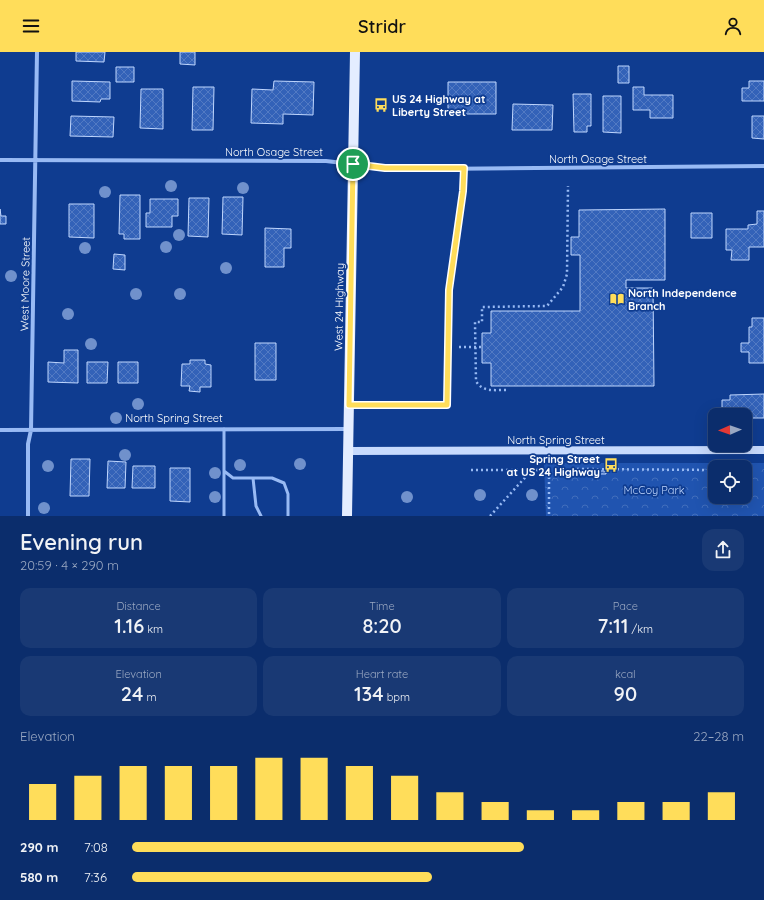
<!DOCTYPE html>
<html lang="en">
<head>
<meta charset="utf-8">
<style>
	:root { --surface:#0b2d6c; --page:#193974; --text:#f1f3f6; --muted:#9aa8c2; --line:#2b497f; --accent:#ffdd5a }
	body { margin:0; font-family:Quicksand,sans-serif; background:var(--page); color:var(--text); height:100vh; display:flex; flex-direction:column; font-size:15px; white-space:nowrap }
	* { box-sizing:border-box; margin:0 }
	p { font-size:13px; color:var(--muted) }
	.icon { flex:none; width:22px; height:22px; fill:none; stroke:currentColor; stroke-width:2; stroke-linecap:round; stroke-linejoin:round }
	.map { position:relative; height:464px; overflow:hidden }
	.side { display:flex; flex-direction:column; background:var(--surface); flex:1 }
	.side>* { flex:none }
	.needle { width:26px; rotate:268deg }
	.fabs { position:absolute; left:708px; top:356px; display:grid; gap:8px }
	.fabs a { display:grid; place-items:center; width:44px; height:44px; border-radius:8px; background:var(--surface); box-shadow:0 4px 16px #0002,0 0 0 1px var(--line); font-size:20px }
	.pin { position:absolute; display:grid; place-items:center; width:34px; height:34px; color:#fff; margin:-17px; border:2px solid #fff; border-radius:50%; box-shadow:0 1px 4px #0007 }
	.round { display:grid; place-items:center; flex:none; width:42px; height:42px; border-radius:12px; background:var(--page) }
	.head { display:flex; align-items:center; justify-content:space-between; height:68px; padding:0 20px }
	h1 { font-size:22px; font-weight:600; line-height:30px }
	.stats { display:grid; grid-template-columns:repeat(3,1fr); gap:6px; height:68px; padding:4px 20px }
	.stats div { display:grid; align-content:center; border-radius:10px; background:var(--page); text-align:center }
	.stats b { font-size:20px; font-weight:600 }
	.stats small { font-size:11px; font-weight:400 }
	.stats p { font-size:11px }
	.chart { height:112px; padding:8px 20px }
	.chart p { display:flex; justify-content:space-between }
	.chart svg { width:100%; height:72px; margin-top:4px; stroke:var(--accent); stroke-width:6 }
	ul { padding:0 20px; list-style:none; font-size:13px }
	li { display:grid; grid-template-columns:64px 48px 1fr; align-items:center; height:30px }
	li i { height:10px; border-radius:5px; background:var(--accent) }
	header { display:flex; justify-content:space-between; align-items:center; height:52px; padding:0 20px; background:var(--accent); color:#111; font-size:18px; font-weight:600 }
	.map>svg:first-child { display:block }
	.park { fill:url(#park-crowns); fill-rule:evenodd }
	.building { fill:url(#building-cross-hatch); stroke:#bfd6fe }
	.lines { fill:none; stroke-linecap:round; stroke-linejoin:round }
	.path { stroke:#98baf4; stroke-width:2.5; stroke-dasharray:2 3; stroke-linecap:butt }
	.lane { stroke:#98baf4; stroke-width:3 }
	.street { stroke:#98baf4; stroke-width:4 }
	.secondary { stroke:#c7dafd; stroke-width:8 }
	.primary { stroke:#e4edff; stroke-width:10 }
	.tree { fill:#7091cc }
	.route-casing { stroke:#fff; stroke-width:8 }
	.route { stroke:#ffdd5a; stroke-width:5 }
	.labels { text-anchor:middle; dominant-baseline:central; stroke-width:3.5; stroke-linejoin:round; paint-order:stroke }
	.poi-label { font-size:11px; font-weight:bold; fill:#fff; stroke:#0f3c90; text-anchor:start }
	.street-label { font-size:11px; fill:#fff; stroke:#0f3c90 }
	.park-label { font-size:11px; fill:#bfd6fe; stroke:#0f3c90 }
</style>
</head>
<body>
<header><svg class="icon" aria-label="menu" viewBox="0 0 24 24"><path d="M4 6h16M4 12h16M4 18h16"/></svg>Stridr<svg class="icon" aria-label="person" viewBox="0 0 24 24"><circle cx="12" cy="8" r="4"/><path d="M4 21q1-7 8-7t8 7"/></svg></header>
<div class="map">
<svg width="764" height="464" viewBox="0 0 764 464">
	<defs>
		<pattern id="park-crowns" width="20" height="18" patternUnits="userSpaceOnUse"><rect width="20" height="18" fill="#2054b0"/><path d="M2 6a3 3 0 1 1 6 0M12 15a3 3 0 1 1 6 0" fill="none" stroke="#416ebc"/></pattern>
		<pattern id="building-cross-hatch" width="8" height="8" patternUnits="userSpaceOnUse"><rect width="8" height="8" fill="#3362b8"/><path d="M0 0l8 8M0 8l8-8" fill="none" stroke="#527ac3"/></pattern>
	</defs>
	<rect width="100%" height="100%" fill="#0f3c90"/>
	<!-- park -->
	<path class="park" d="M544 411H764V464H546ZM715 415H745V445H715Z"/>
	<!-- building -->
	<path class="building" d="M76 0H105L104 10 76 9Z
		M180 0H195V13L180 12Z
		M618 14H629V31H618Z
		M116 15H134V30H116Z
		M72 29 110 30V47H101L100 50 72 49Z
		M274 29 314 30 313 63 283 62V72L251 71 252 37 273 38Z
		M749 29H764V49H742V36H749Z
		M448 30H496V62H448Z
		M193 35H214L213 78H192Z
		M633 35H644V43H673V66H650V58H633Z
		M141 37H163V77L140 76Z
		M573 42H591V74H587V80H574Z
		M603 44H621V81L603 80Z
		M513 52 553 53 552 78H512Z
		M71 64 114 65 113 85 70 84Z
		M752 64H764V87L752 86Z
		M120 143H140V187H124V182H119Z
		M223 145H243L242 183 222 182Z
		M189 146H209L208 185 188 184Z
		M150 147H178V164H172V175H146V161H150Z
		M69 152H94V186L69 185Z
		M0 157 1 164H6V172H0Z
		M665 157V228H626V236H653L654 334H491V311H482V281H491V259H580V203H571V185H579V158Z
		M757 159H764V195H749V208H731L732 198H726V177H748V173L757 172Z
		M691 161H712V186H691Z
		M265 176 291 177V196H284V215H265Z
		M114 202 125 203V218L113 217Z
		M752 266H764V311H749V300H741V291H749V275H752Z
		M255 291H276V328H255Z
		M64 298H78V331L48 330V310L64 311Z
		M190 308H205V312L211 313V335H200V340L189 339 190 334H181L182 312H190Z
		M87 310H108L107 331H87Z
		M118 310H138V331H118Z
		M764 342V366H745V363H731V358H722V348H730V343Z
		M71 407H90L89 444H70Z
		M108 409 126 410 125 436H107Z
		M133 414H155V436H132Z
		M170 416H190V450L170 449Z
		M599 419H606V422H599Z"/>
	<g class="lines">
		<!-- path -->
		<path class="path" d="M459 295H482
			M506 338C494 338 482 340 476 329L475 270H482V255L547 254 563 235 567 222 568 134
			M577 417 715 418
			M471 418H549V464
			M745 418H753
			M490 464 531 419"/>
		<!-- lane -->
		<path class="lane" d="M350 353H447L449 238 463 139 464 116
			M224 377V419L233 426H253L256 454 261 464
			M253 426H272L284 431 288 442V464
			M224 464V419"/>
		<!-- street -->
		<path class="street" d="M0 108 326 109 385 116 431 117 764 114
			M0 378 348 377
			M28 464V392L31 378 37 0"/>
		<!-- secondary -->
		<path class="secondary" d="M348 399 764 398"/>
		<!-- primary -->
		<path class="primary" d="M347 464 355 0"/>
	</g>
	<!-- trees -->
	<g class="tree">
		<circle cx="171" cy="134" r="6"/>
		<circle cx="243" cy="136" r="6"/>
		<circle cx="105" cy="140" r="6"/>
		<circle cx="179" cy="183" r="6"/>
		<circle cx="166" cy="195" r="6"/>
		<circle cx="85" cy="196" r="6"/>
		<circle cx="226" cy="216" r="6"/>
		<circle cx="11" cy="224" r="6"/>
		<circle cx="136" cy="242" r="6"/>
		<circle cx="180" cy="242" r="6"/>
		<circle cx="68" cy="262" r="6"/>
		<circle cx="91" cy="292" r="6"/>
		<circle cx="138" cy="352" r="6"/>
		<circle cx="116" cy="366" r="6"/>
		<circle cx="125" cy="403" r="6"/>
		<circle cx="300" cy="412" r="6"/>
		<circle cx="240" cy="413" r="6"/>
		<circle cx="48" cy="414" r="6"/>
		<circle cx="215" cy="421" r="6"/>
		<circle cx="480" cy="443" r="6"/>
		<circle cx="532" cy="443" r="6"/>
		<circle cx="215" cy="445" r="6"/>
		<circle cx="407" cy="445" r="6"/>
		<circle cx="44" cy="456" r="6"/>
	</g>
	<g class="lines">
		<defs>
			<path id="route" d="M353 112 385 116H464L463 139 449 238 447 353H349Z"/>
		</defs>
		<!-- route casing -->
		<use href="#route" class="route-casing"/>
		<!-- route -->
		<use href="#route" class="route"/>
	</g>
	<!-- icons -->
	<defs>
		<symbol id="bus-bare" viewBox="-9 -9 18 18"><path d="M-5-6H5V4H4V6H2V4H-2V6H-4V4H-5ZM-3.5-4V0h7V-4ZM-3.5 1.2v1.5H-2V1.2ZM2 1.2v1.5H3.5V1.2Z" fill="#ffdd5a" stroke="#0f3c90" stroke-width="2.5" paint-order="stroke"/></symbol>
		<symbol id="library-bare" viewBox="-9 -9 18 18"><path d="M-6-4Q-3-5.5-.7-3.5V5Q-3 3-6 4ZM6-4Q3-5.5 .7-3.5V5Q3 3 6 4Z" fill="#ffdd5a" stroke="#0f3c90" stroke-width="2.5" paint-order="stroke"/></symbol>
	</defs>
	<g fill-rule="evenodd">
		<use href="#bus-bare" x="371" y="43" width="20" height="20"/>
		<use href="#library-bare" x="607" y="237" width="20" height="20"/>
		<use href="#bus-bare" x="601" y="403" width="20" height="20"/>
	</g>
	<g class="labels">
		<!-- poi labels -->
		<g class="poi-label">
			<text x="392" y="47">US 24 Highway at<tspan x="392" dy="13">Liberty Street</tspan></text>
			<text x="628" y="241">North Independence<tspan x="628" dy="13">Branch</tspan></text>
			<text x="600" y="407" text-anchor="end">Spring Street<tspan x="600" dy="13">at US 24 Highway</tspan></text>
		</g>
		<!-- street labels -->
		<g class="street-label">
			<text x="274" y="100">North Osage Street</text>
			<text x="598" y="107">North Osage Street</text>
			<text transform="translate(25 232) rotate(-89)">West Moore Street</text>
			<text transform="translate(339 255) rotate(-89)">West 24 Highway</text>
			<text x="174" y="366">North Spring Street</text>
			<text x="556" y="388">North Spring Street</text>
		</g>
		<!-- park labels -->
		<g class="park-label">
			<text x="654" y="438">McCoy Park</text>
		</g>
	</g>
</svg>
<div class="fabs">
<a><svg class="needle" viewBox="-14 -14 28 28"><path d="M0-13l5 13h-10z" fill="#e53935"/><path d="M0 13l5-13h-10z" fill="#9aa8c2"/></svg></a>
<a><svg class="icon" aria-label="locate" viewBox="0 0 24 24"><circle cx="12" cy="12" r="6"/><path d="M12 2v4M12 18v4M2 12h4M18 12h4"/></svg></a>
</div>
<div class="pin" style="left:353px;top:112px;background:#1e9e55"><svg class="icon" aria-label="arrive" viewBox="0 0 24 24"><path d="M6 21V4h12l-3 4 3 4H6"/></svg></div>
</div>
<section class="side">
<div class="head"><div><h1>Evening run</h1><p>20:59 · 4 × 290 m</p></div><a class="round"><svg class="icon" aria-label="share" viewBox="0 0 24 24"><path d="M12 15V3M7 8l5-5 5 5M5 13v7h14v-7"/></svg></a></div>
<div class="stats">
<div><p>Distance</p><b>1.16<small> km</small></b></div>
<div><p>Time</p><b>8:20</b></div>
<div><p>Pace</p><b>7:11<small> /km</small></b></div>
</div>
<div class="stats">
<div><p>Elevation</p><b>24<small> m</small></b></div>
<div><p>Heart rate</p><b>134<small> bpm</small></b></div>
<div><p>kcal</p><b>90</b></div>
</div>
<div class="chart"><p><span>Elevation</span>22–28 m</p>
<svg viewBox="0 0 160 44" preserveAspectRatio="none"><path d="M5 44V22M15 44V17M25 44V11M35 44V11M45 44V11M55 44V6M65 44V6M75 44V11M85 44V17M95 44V27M105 44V33M115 44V38M125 44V38M135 44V33M145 44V33M155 44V27"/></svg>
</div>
<ul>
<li><b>290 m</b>7:08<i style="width:64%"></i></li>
<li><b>580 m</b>7:36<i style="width:49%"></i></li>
</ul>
</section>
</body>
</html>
